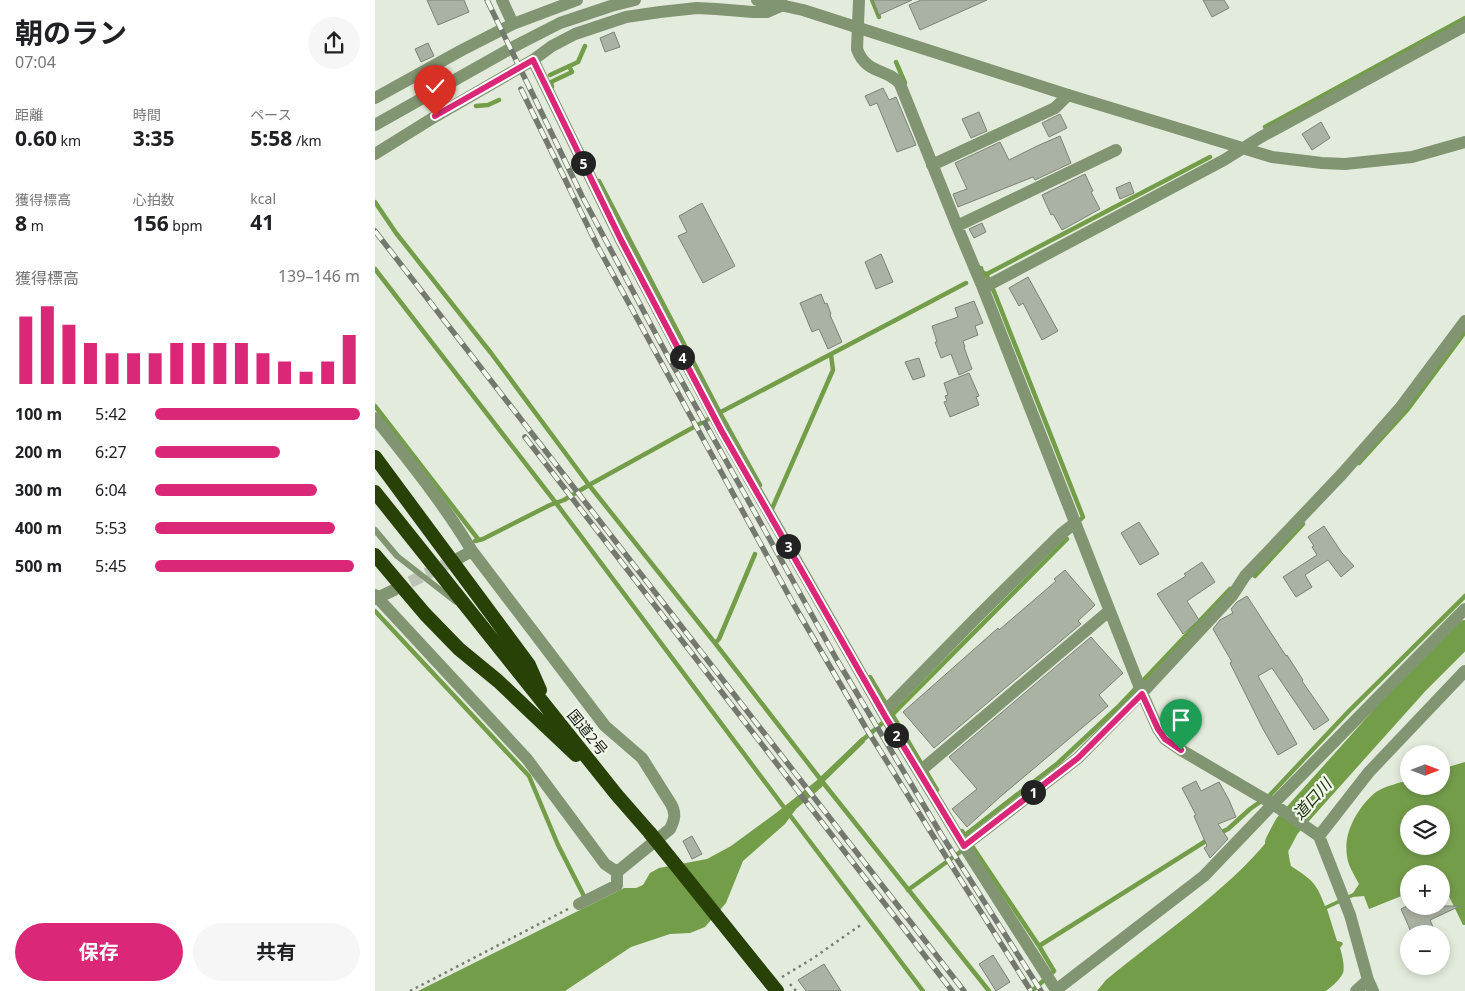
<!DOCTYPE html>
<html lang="ja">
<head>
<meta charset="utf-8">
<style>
	:root { --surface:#fff; --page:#f6f6f6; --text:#202124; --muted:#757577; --accent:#db2777 }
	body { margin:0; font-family:"Noto Sans","Noto Sans JP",sans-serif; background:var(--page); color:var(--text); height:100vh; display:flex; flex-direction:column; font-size:19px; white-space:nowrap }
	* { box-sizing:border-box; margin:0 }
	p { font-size:16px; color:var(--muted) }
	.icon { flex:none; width:28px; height:28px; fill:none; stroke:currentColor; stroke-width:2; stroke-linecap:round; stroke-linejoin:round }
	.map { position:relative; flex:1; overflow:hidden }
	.drawer { display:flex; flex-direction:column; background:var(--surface); width:375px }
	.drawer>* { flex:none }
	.needle { width:32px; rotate:90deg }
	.buttons { position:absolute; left:1025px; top:745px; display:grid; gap:10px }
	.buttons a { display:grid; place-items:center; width:50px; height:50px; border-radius:50%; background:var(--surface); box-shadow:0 2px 8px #0003; font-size:25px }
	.pin { position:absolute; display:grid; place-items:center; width:42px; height:42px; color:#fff; margin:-51px -21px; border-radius:50% 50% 50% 0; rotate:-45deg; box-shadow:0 0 5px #0007 }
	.pin .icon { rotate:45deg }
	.km { position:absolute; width:25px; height:25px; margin:-12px; border-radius:50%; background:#222; color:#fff; font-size:14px; line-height:25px; text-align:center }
	.round { display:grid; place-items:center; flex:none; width:52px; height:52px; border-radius:26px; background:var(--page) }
	.summary { display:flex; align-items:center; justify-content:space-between; height:85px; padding:0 15px }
	h1 { font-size:28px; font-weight:700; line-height:38px }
	.figures { display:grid; grid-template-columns:repeat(3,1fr); gap:8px; height:85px; padding:5px 15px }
	.figures div { display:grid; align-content:center }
	.figures b { font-size:21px; font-weight:700 }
	.figures small { font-size:14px; font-weight:400 }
	.figures p { font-size:14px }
	.chart { height:140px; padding:10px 15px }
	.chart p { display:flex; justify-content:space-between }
	.chart svg { width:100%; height:90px; margin-top:5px; stroke:var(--accent); stroke-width:6 }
	.button { display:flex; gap:10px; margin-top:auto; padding:10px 15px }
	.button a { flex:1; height:58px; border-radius:30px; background:var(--accent); color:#fff; font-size:20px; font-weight:700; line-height:58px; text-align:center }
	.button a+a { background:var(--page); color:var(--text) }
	ul { padding:0 15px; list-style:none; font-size:16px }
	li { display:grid; grid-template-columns:80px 60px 1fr; align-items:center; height:38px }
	li i { height:12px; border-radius:6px; background:var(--accent) }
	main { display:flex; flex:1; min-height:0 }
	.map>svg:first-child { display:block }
	.water { fill:#749d4a; fill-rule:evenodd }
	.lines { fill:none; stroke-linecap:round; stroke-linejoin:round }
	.stream { stroke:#749d4a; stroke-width:4.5 }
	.river { stroke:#749d4a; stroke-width:26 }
	.building { fill:#aab2a3; stroke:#7b8374 }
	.minor-tunnel { stroke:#bbc3b5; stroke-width:12; stroke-dasharray:12 6; stroke-linecap:butt }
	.path { stroke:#787e74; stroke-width:2.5; stroke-dasharray:2.5 4; stroke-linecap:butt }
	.service { stroke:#829572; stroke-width:6 }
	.minor { stroke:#829572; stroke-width:12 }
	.tertiary { stroke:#829572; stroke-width:12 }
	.trunk { stroke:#284106; stroke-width:14 }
	.rail-casing { stroke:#73796e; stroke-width:5.5 }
	.rail { stroke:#f0f9e9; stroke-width:4; stroke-dasharray:11; stroke-linecap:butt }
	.trunk-bridge { stroke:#284106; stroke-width:14 }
	.route-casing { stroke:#fff; stroke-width:10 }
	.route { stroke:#db2777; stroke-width:6 }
	.labels { text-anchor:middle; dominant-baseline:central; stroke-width:4.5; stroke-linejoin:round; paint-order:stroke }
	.street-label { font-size:15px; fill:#1c1f19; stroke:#f0f9e9 }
	.water-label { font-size:16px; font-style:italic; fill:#20310e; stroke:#f0f9e9 }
</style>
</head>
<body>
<main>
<section class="drawer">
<div class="summary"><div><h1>朝のラン</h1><p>07:04</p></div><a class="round"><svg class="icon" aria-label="share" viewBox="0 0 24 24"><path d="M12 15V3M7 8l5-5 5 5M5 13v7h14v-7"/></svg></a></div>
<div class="figures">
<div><p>距離</p><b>0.60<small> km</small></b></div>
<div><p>時間</p><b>3:35</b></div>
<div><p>ペース</p><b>5:58<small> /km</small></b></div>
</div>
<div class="figures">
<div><p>獲得標高</p><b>8<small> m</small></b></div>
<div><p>心拍数</p><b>156<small> bpm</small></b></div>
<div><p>kcal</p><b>41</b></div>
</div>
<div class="chart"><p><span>獲得標高</span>139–146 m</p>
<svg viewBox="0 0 160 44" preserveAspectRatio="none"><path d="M5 44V11M15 44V6M25 44V15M35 44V24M45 44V29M55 44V29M65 44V29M75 44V24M85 44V24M95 44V24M105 44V24M115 44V29M125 44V33M135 44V38M145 44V33M155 44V20"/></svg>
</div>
<ul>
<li><b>100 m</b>5:42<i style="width:100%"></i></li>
<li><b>200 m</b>6:27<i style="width:61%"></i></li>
<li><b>300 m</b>6:04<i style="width:79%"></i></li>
<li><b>400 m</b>5:53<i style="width:88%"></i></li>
<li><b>500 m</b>5:45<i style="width:97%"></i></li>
</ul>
<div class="button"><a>保存</a><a>共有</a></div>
</section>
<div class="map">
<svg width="1090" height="991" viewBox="0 0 1090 991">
	<rect width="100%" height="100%" fill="#e3ecdc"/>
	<!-- water -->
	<path class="water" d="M487 737 490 742 450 781 447 787 421 809 410 824 368 861 351 903 330 927 315 933 295 934 256 947 190 991H43L249 888H261L268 885 275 873 284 868 332 859 356 846 401 813 441 781Z
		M1090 762V925H1088L1066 880V874H1034V893L994 909 989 896 978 897 952 909 962 941 967 942 968 944 965 948C967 954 970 966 968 973 965 980 956 987 951 991H722L731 980C784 936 851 892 894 839 899 833 900 825 905 819L922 828C911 843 912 849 916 866 937 880 941 882 950 906L978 893 984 884C980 876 973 866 972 856 968 832 983 807 1001 792 1010 786 1024 783 1034 780V786H1066V769ZM1034 814H1066V846H1034Z"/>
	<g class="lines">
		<!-- stream -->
		<path class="stream" d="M497 0 504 17
			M521 62 530 83
			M175 75 203 62 210 46
			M177 87 176 82 197 72 194 66
			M101 106 113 105 124 100
			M890 127 1090 18
			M224 181 345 413 385 485
			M0 202 21 233 116 353 214 485 340 643 446 780 614 991
			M606 268 607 272 611 274 620 294 708 517 705 520
			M0 269 181 503 411 810 548 991
			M610 275 835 157
			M0 406 103 539
			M344 413 591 283
			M984 463 1033 409 1090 332
			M396 511 458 370 456 355
			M100 541 108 539 175 505 189 500 214 485 337 417
			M880 576 928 524
			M0 611 154 776 183 845 211 900
			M340 643 344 639 380 554
			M495 677 562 790
			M516 716 692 539
			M484 743 510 721
			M587 831 664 946
			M843 834 853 829 875 809 895 795 973 712 1090 596
			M590 835 683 763 742 708 855 589
			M533 890 588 850
			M657 991 679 971 664 946 834 839"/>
		<!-- river -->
		<path class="river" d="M903 843 912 826 1041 682 1090 633"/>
	</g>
	<!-- building -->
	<path class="building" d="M52 0H89L94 12 63 25Z
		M498 0H537L504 15Z
		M546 0H612L545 30 534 5Z
		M828 0H849L854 8 837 17Z
		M239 32 245 47 230 52 225 38Z
		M53 43 59 56 46 62 40 49Z
		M508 88 514 100 521 97 541 145 522 152 502 103 495 106 490 96Z
		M604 112 612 131 596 138 587 119Z
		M685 114 692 128 674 137 667 123Z
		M946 122 955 138 937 150 927 134Z
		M685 136 696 163 660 180 658 177 583 207 578 194 592 189 580 163 625 142 634 160 662 146Z
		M710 174 718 191 716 192 725 209 687 230 678 214 676 215 667 195Z
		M755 182 759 193 745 199 741 188Z
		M327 203 360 266 328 283 303 236 312 232 304 216Z
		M607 223 611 232 599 238 594 229Z
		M506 254 518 282 501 289 490 262Z
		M653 277 683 331 667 340 648 303 644 306 634 288Z
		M446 294 450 304 452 303 456 314 455 315 467 342 453 349 444 329 437 332 425 303Z
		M599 301 608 323 600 326 603 335 588 341 590 347H589L597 369 584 375 576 354 566 358 560 342H562L557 326 583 317 580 308Z
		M544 358 550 376 538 380 530 362Z
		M594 373 604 396 601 397 604 405 575 417 569 402 572 401 570 396 573 395 569 383Z
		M764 522 784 554 765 565 746 533Z
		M949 526 967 553 979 566 966 577 953 560 930 575 937 587 921 597 908 577 942 555 937 547 939 546 933 537Z
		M827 562 840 582 812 601 824 620 808 634 782 594 811 576 809 574Z
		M690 570 720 605 703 621 706 624 559 748 528 712 623 628 624 630 681 581 679 579Z
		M872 596 911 656 912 655 928 680 927 681 954 720 939 730 897 668 883 676 922 744 903 755 888 729 855 663 857 662 838 629 845 620 858 613 856 609 862 602Z
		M716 637 748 673 724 695 733 706 625 797 592 827 577 809 602 789 574 757Z
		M821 781 826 791 844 782 854 800 861 817 843 824 853 839 835 858 829 848 832 846 819 816 821 815 807 788Z
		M317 836 327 854 317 859 308 841Z
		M1032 906H1085L1055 920 1058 927 1042 934H1037L1026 909Z
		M618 955 635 982 621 991 604 964Z
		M449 964 466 991H431L423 980Z"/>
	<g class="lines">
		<!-- minor-tunnel -->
		<path class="minor-tunnel" d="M19 590 84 558"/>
		<!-- path -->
		<path class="path" d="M407 977 437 959 487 924
			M415 984 421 991
			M35 991 193 909"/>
		<!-- service -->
		<path class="service" d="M0 530 22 556 81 602"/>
		<!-- minor -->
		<path class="minor" d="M127 0 138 24
			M484 0 482 49C491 75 513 68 525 84L582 226 608 288 767 693 783 729 790 739 806 750 898 804 944 836 975 915 993 980 998 991
			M158 60 246 240 346 429 510 716 589 846 681 990 829 876 898 804 1090 609
			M0 98 87 50 138 24 202 0
			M0 154 61 116 158 60 177 46 200 34 251 17 285 12 322 8 341 9 378 12H392L408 5 406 3
			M557 165 680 108 693 95
			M582 226 741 150
			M608 288 849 160 886 137 1090 26
			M0 418C34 461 69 504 97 551L230 726 267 758 296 804C301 813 300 819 295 829L242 872
			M84 558 97 551
			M0 595 152 759 230 864 242 872V885L204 904
			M0 599 19 590
			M508 713 602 617 686 534 700 523
			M544 772 734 611
			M944 836 994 772 1090 671
			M589 846 703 758 767 693 857 596 870 576 967 474 1025 408 1090 321
			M981 991 993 980"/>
		<!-- tertiary -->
		<path class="tertiary" d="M382 0 428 10 693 95 897 157 947 163 970 164 1037 157 1090 142
			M0 125 142 45 185 23 236 6 260 0"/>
		<!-- trunk -->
		<path class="trunk" d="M0 457 154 665 165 690
			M0 492 241 794 275 833
			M0 555 50 614 84 649 123 681 201 755"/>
		<defs>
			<path id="rail" d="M112 0 207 196 291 353 462 660 566 834 666 991
				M146 89 223 247 419 605 491 728 575 863 656 991
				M0 231 589 991
				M150 437 577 991"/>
		</defs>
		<!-- rail casing -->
		<use href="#rail" class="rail-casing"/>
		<!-- rail -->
		<use href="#rail" class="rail"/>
		<!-- trunk-bridge -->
		<path class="trunk-bridge" d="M275 833 402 991"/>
	</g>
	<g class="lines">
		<defs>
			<path id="route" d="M60 116 158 60 246 240 346 430 510 716 589 846 703 758 767 694 783 729 790 739 806 750"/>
		</defs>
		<!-- route casing -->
		<use href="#route" class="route-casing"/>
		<!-- route -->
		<use href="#route" class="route"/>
	</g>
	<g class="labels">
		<!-- street labels -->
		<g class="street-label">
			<text transform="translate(213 732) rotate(51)">国道2号</text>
		</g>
		<!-- water labels -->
		<g class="water-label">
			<text transform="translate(937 799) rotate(-48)">道口川</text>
		</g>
	</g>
</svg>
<div class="buttons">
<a><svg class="needle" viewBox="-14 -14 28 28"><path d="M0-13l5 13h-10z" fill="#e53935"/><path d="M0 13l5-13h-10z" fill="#757577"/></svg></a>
<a><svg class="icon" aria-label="layers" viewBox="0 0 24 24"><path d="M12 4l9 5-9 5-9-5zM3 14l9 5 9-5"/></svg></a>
<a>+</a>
<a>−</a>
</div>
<div class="pin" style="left:806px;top:750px;background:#1e9e55"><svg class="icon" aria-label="arrive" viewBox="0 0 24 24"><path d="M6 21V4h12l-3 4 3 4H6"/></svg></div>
<div class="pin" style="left:60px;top:116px;background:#d93025"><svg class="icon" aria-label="check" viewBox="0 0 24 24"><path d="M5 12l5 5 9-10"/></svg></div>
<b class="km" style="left:658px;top:792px">1</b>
<b class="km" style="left:521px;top:735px">2</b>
<b class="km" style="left:413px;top:546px">3</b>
<b class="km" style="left:307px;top:357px">4</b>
<b class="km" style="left:208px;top:163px">5</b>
</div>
</main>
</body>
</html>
